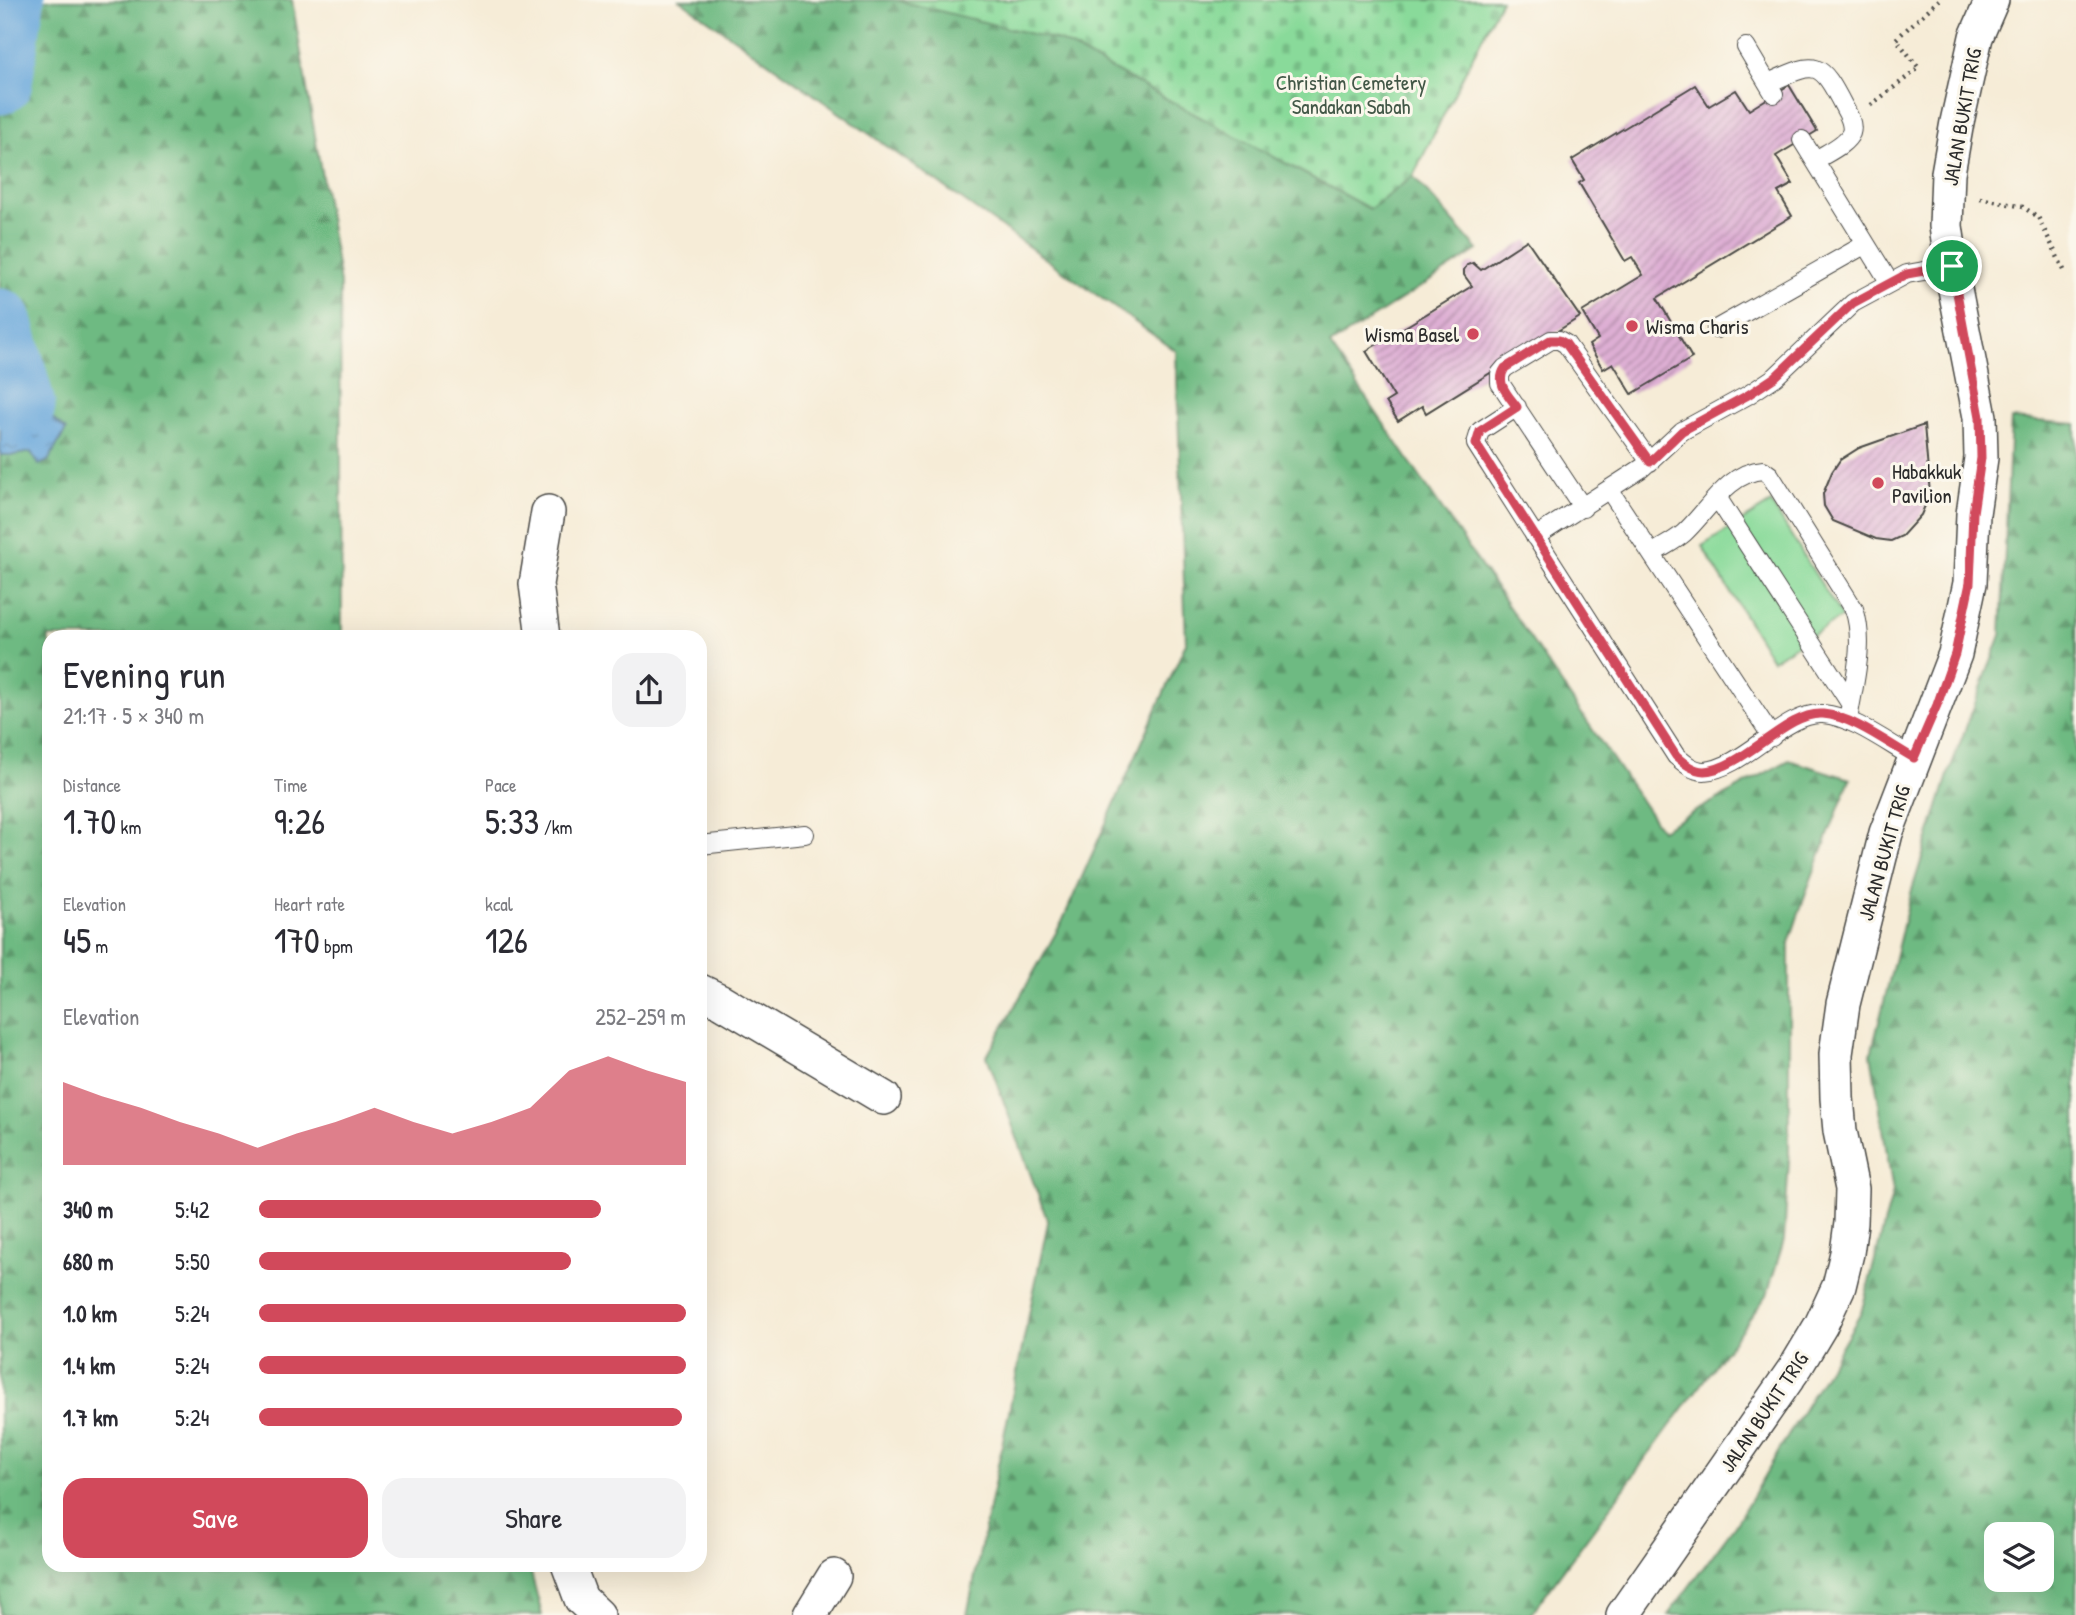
<!DOCTYPE html>
<html lang="en">
<head>
<meta charset="utf-8">
<style>
	:root { --surface:#fff; --page:#f2f2f3; --text:#2b2b33; --muted:#7c7c81; --accent:#d1495b }
	body { margin:0; font-family:"Patrick Hand",sans-serif; background:var(--page); color:var(--text); height:100vh; display:flex; flex-direction:column; font-size:26px; white-space:nowrap }
	* { box-sizing:border-box; margin:0 }
	p { font-size:23px; color:var(--muted) }
	.icon { flex:none; width:38px; height:38px; fill:none; stroke:currentColor; stroke-width:2; stroke-linecap:round; stroke-linejoin:round }
	.map { position:relative; flex:1; overflow:hidden }
	.sheet { position:absolute; left:42px; top:630px; width:665px; height:942px; display:flex; flex-direction:column; background:var(--surface); border-radius:21px; box-shadow:0 7px 28px #0002 }
	.sheet>* { flex:none }
	.controls { position:absolute; left:1984px; top:1522px; display:grid; gap:14px }
	.controls a { display:grid; place-items:center; width:70px; height:70px; border-radius:14px; background:var(--surface); box-shadow:0 7px 28px #0002; font-size:35px }
	.pin { position:absolute; display:grid; place-items:center; width:60px; height:60px; color:#fff; margin:-30px; border:4px solid #fff; border-radius:50%; box-shadow:0 2px 7px #0007 }
	.round { display:grid; place-items:center; flex:none; width:74px; height:74px; border-radius:21px; background:var(--page) }
	.overview { display:flex; align-items:center; justify-content:space-between; height:119px; padding:0 21px }
	h1 { font-size:38px; font-weight:600; line-height:52px }
	.metrics { display:grid; grid-template-columns:repeat(3,1fr); gap:10px; height:119px; padding:7px 21px }
	.metrics div { display:grid; align-content:center }
	.metrics b { font-size:35px; font-weight:600 }
	.metrics small { font-size:19px; font-weight:400 }
	.metrics p { font-size:19px }
	.chart { height:196px; padding:14px 21px }
	.chart p { display:flex; justify-content:space-between }
	.chart svg { width:100%; height:126px; margin-top:7px; fill:var(--accent); opacity:.7 }
	.action { display:flex; gap:14px; margin-top:auto; padding:14px 21px }
	.action a { flex:1; height:80px; border-radius:21px; background:var(--accent); color:#fff; font-size:28px; font-weight:600; line-height:80px; text-align:center }
	.action a+a { background:var(--page); color:var(--text) }
	ul { padding:0 21px; list-style:none; font-size:23px }
	li { display:grid; grid-template-columns:112px 84px 1fr; align-items:center; height:52px }
	li i { height:18px; border-radius:9px; background:var(--accent) }
	.map>svg:first-child { display:block }
	.green { fill:#89da9a; stroke:#5a8262; stroke-width:2 }
	.forest { fill:url(#forest-firs); stroke:#4c7256; stroke-width:2; fill-rule:evenodd }
	.cemetery { fill:url(#cemetery-stones); stroke:#5a8262; stroke-width:2 }
	.water { fill:url(#water-ripples); stroke:#4a6983; stroke-width:2 }
	.lines { fill:none; stroke-linecap:round; stroke-linejoin:round }
	.river { stroke:#69a7db; stroke-width:65 }
	.building { fill:url(#building-hatch) }
	.lane-casing { stroke:#494845; stroke-width:20 }
	.street-casing { stroke:#494845; stroke-width:36 }
	.path { stroke:#494845; stroke-width:4.5; stroke-dasharray:2 5; stroke-linecap:butt }
	.lane { stroke:#fff; stroke-width:18 }
	.street { stroke:#fff; stroke-width:33 }
	.route-casing { stroke:#fff; stroke-width:14 }
	.route { stroke:#d1495b; stroke-width:9 }
	.poi-dot { fill:#d1495b; stroke:#fbf7ec; stroke-width:2.5 }
	.labels { text-anchor:middle; dominant-baseline:central; stroke-width:6; stroke-linejoin:round; paint-order:stroke }
	.park-label { font-size:21px; fill:#425747; stroke:#fbf7ec }
	.street-label { font-size:21px; fill:#2b2b2b; stroke:#fbf7ec }
	.poi-label { font-size:21px; fill:#2b2b2b; stroke:#fbf7ec; text-anchor:start }
</style>
</head>
<body>
<div class="map">
<svg width="2076" height="1615" viewBox="0 0 2076 1615">
	<defs>
		<pattern id="forest-firs" width="22" height="20" patternUnits="userSpaceOnUse" patternTransform="scale(1.75)"><rect width="22" height="20" fill="#6eba82"/><path d="M5 1l3.5 6h-7zM16 11l3.5 6h-7z" fill="#5b976b"/></pattern>
		<pattern id="cemetery-stones" width="16" height="16" patternUnits="userSpaceOnUse" patternTransform="scale(1.75)"><rect width="16" height="16" fill="#89da9a"/><path d="M2 7V4a2 2 0 0 1 4 0v3zM10 15v-3a2 2 0 0 1 4 0v3z" fill="#76bb85"/></pattern>
		<pattern id="water-ripples" width="26" height="14" patternUnits="userSpaceOnUse" patternTransform="scale(1.75)"><rect width="26" height="14" fill="#69a7db"/><path d="M2 4q2-2 4 0t4 0M15 11q2-2 4 0t4 0" fill="none" stroke="#5788b2"/></pattern>
		<pattern id="building-hatch" width="6" height="6" patternUnits="userSpaceOnUse" patternTransform="scale(1.75)"><rect width="6" height="6" fill="#deafd4"/><path d="M-1 1l2-2M0 6l6-6M5 7l2-2" fill="none" stroke="#b48fac"/></pattern>
	</defs>
	<rect width="100%" height="100%" fill="#fbf7ec"/>
	<filter id="ink" filterUnits="userSpaceOnUse"><feTurbulence type="fractalNoise" baseFrequency=".0143" numOctaves="2"/><feDisplacementMap in="SourceGraphic" scale="14" xChannelSelector="R" yChannelSelector="G"/><feConvolveMatrix kernelMatrix="1 2 1 2 8 2 1 2 1" color-interpolation-filters="sRGB"/></filter>
	<filter id="wash" filterUnits="userSpaceOnUse"><feTurbulence type="fractalNoise" baseFrequency=".00686" numOctaves="4" result="noise"/><feDisplacementMap in="SourceGraphic" scale="28" xChannelSelector="R" yChannelSelector="G"/><feGaussianBlur stdDeviation="1.57" result="paint"/><feColorMatrix in="noise" values="0 0 0 0 0 0 0 0 0 0 0 0 0 0 0 0 0 1.4 0 .05"/><feComposite in="paint" operator="in"/></filter>
	<g filter="url(#wash)">
		<rect width="100%" height="100%" fill="#f6ecd7"/>
		<!-- green -->
		<path class="green" d="M1771 503 1842 617 1772 660 1702 546Z"/>
		<!-- forest -->
		<path class="forest" d="M0 0H292L340 283 342 637H49V1564L529 1565 542 1615H0Z
			M680 0H896L1060 41 1370 209 1413 176 1478 250 1330 345 1661 830 1789 760 1850 779 1805 895 1789 943V1160L1784 1240 1767 1295 1530 1615H967L1048 1222 987 1056 1062 922 1186 643 1176 351Z
			M2011 419 2076 424V1615H1668L1735 1525 1861 1313 1893 1191 1871 1054 1911 893 1949 772 2001 635ZM1997 1535H2042V1580H1997Z"/>
		<!-- cemetery -->
		<path class="cemetery" d="M896 0H1501L1413 176 1370 209 1060 41Z"/>
		<!-- water -->
		<path class="water" d="M10 407 42 410 66 430 48 461 39 465 31 452 15 455H0V419Z"/>
		<g class="lines">
			<!-- river -->
			<path class="river" d="M0 82 12 0
				M0 321 23 406"/>
		</g>
		<g id="blocks">
			<!-- building -->
			<path class="building" d="M1695 85 1709 106 1736 90 1749 110 1789 85 1817 131 1776 156 1793 184 1778 192 1792 216 1657 298 1692 358 1632 394 1613 363 1603 369 1589 345 1598 339 1582 312 1643 275 1632 257 1625 261 1579 183 1584 180 1572 160Z
				M1527 240 1580 317 1426 413 1422 406 1398 421 1386 402 1394 397 1366 351 1472 286 1464 275V270L1467 265 1473 263 1481 270Z
				M1924 425 1930 494 1921 515 1902 536 1891 541 1876 539 1833 521 1824 506 1823 494 1832 472 1840 460 1859 448Z"/>
		</g>
	</g>
	<g filter="url(#ink)">
		<use href="#blocks" fill-opacity="0" stroke="#494845" stroke-width="2"/>
		<g class="lines">
			<defs>
				<path id="lane" d="M1746 47 1774 94
					M1768 83C1816 62 1819 58 1844 107 1848 114 1854 124 1851 133 1846 145 1826 153 1816 160
					M1802 140 1890 283
					M1716 329 1866 244
					M1517 407 1480 431 1476 444 1676 756C1684 763 1693 771 1704 771 1744 769 1785 711 1823 714 1852 716 1889 744 1914 758
					M1610 491 1772 737
					M1717 497 1850 703
					M1583 508 1500 383V374L1505 368 1551 340H1559L1566 344 1650 462
					M1535 537 1642 468 1682 431 1748 395 1775 377 1853 303 1907 274 1952 266
					M1652 554C1662 547 1675 541 1684 533 1707 512 1728 472 1763 470L1770 475 1854 609C1866 644 1853 685 1848 721
					M700 845 805 834"/>
				<path id="street" d="M543 637 536 584 548 512
					M700 991 721 1001 884 1098
					M568 1564 581 1599 598 1615
					M810 1615 834 1576
					M1623 1615 1797 1365 1821 1325 1839 1286 1847 1253 1851 1223 1852 1189 1840 1131 1837 1098 1836 1054 1843 1004 1886 833 1955 654 1970 583 1973 514 1981 458 1980 417 1955 289 1946 226 1948 173 1957 122 1976 37 1992 0"/>
			</defs>
			<!-- lane casing -->
			<use href="#lane" class="lane-casing"/>
			<!-- street casing -->
			<use href="#street" class="street-casing"/>
			<!-- path -->
			<path class="path" d="M1871 105 1919 68 1896 39 1939 0
				M1980 198 2023 207 2038 217 2064 270"/>
			<!-- lane -->
			<use href="#lane" class="lane"/>
			<!-- street -->
			<use href="#street" class="street"/>
		</g>
	</g>
	<g class="lines" filter="url(#ink)">
		<defs>
			<path id="route" d="M1952 266 1980 417 1981 458 1973 513 1970 583 1955 654 1937 705 1914 758C1889 744 1852 716 1823 714 1786 711 1744 769 1704 771 1693 771 1684 763 1676 756L1476 444 1480 431 1517 407C1508 395 1495 383 1505 368L1550 340H1559L1566 344 1650 462 1682 431 1748 395 1775 377 1853 303 1907 274Z"/>
		</defs>
		<!-- route casing -->
		<use href="#route" class="route-casing"/>
		<!-- route -->
		<use href="#route" class="route"/>
	</g>
	<!-- markers -->
	<g class="poi-dot">
		<circle cx="1632" cy="326" r="7"/>
		<circle cx="1473" cy="334" r="7"/>
		<circle cx="1878" cy="483" r="7"/>
	</g>
	<g class="labels">
		<!-- park labels -->
		<g class="park-label">
			<text x="1351" y="82">Christian Cemetery<tspan x="1351" dy="24">Sandakan Sabah</tspan></text>
		</g>
		<!-- street labels -->
		<g class="street-label">
			<text transform="translate(1962 117) rotate(-80)">JALAN BUKIT TRIG</text>
			<text transform="translate(1884 853) rotate(-74)">JALAN BUKIT TRIG</text>
			<text transform="translate(1764 1412) rotate(-56)">JALAN BUKIT TRIG</text>
		</g>
		<!-- poi labels -->
		<g class="poi-label">
			<text x="1646" y="326">Wisma Charis</text>
			<text x="1459" y="334" text-anchor="end">Wisma Basel</text>
			<text x="1892" y="471">Habakkuk<tspan x="1892" dy="24">Pavilion</tspan></text>
		</g>
	</g>
</svg>
<div class="controls">
<a><svg class="icon" aria-label="layers" viewBox="0 0 24 24"><path d="M12 4l9 5-9 5-9-5zM3 14l9 5 9-5"/></svg></a>
</div>
<div class="pin" style="left:1952px;top:266px;background:#1e9e55"><svg class="icon" aria-label="arrive" viewBox="0 0 24 24"><path d="M6 21V4h12l-3 4 3 4H6"/></svg></div>
<section class="sheet">
<div class="overview"><div><h1>Evening run</h1><p>21:17 · 5 × 340 m</p></div><a class="round"><svg class="icon" aria-label="share" viewBox="0 0 24 24"><path d="M12 15V3M7 8l5-5 5 5M5 13v7h14v-7"/></svg></a></div>
<div class="metrics">
<div><p>Distance</p><b>1.70<small> km</small></b></div>
<div><p>Time</p><b>9:26</b></div>
<div><p>Pace</p><b>5:33<small> /km</small></b></div>
</div>
<div class="metrics">
<div><p>Elevation</p><b>45<small> m</small></b></div>
<div><p>Heart rate</p><b>170<small> bpm</small></b></div>
<div><p>kcal</p><b>126</b></div>
</div>
<div class="chart"><p><span>Elevation</span>252–259 m</p>
<svg viewBox="0 0 160 44" preserveAspectRatio="none"><path d="M0 44V15L10 20L20 24L30 29L40 33L50 38L60 33L70 29L80 24L90 29L100 33L110 29L120 24L130 11L140 6L150 11L160 15V44z"/></svg>
</div>
<ul>
<li><b>340 m</b>5:42<i style="width:80%"></i></li>
<li><b>680 m</b>5:50<i style="width:73%"></i></li>
<li><b>1.0 km</b>5:24<i style="width:100%"></i></li>
<li><b>1.4 km</b>5:24<i style="width:100%"></i></li>
<li><b>1.7 km</b>5:24<i style="width:99%"></i></li>
</ul>
<div class="action"><a>Save</a><a>Share</a></div>
</section>
</div>
</body>
</html>
